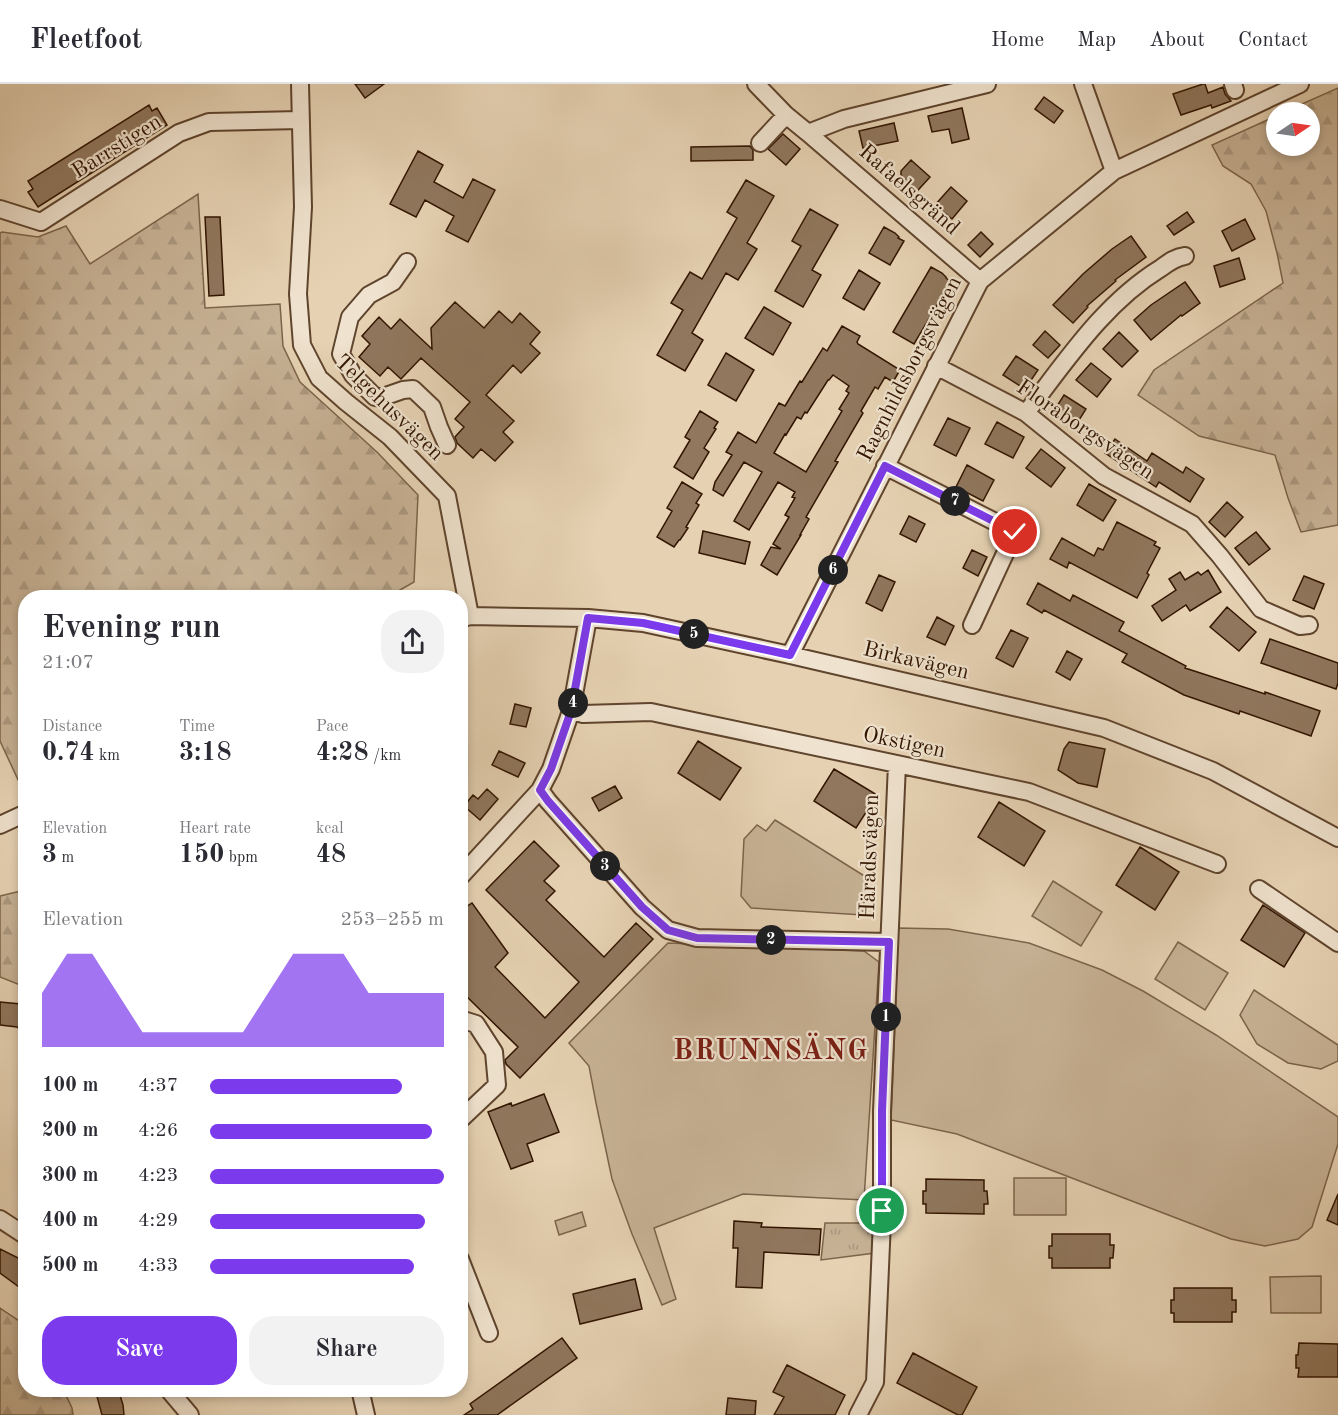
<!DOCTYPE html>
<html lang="en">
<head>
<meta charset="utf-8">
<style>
	:root { --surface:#fff; --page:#f2f2f3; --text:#2b2b33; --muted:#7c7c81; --line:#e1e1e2; --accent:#7c3aed }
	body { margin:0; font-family:"Old Standard TT",serif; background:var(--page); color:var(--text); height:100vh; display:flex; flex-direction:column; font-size:22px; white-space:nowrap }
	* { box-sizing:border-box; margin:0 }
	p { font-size:20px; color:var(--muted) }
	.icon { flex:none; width:33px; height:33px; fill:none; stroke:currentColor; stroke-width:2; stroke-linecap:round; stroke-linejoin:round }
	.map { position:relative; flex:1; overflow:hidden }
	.sheet { position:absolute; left:18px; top:506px; width:450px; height:807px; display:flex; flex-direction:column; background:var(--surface); border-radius:24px; box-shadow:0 3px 9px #0003 }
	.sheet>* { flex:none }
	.needle { width:39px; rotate:77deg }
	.controls { position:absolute; left:1266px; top:18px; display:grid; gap:12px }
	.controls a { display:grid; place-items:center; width:54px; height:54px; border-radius:50%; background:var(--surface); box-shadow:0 3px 9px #0003; font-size:30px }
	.pin { position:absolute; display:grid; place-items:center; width:51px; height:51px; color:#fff; margin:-26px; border:3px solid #fff; border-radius:50%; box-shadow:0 2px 6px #0007 }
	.km { position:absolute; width:30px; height:30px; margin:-15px; border-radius:50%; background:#222; color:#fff; font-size:16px; line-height:30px; text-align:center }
	.round { display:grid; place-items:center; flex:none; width:63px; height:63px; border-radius:24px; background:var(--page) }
	.headline { display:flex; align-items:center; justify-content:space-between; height:102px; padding:0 24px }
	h1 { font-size:33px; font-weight:800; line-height:45px }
	.figures { display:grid; grid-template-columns:repeat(3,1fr); gap:9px; height:102px; padding:6px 24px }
	.figures div { display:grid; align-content:center }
	.figures b { font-size:26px; font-weight:800 }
	.figures small { font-size:16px; font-weight:400 }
	.figures p { font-size:16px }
	.chart { height:168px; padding:12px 24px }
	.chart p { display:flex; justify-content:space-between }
	.chart svg { width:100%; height:108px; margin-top:6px; fill:var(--accent); opacity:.7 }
	.button { display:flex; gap:12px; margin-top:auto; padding:12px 24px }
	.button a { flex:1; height:69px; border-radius:24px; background:var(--accent); color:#fff; font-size:24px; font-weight:800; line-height:69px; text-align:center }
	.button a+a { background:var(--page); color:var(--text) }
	ul { padding:0 24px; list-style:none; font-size:20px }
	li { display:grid; grid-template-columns:96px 72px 1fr; align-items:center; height:45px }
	li i { height:15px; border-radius:8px; background:var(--accent) }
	header { display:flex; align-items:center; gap:36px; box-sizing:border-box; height:84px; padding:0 30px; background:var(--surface); border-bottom:2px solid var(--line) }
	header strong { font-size:28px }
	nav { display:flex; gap:33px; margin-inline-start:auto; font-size:21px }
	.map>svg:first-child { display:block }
	.grass { fill:url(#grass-tufts); stroke:#7c644a; stroke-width:1.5 }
	.forest { fill:url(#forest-firs); stroke:#7c644a; stroke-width:1.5 }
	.green { fill:#c7b295; stroke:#7c644a; stroke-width:1.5 }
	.building { fill:#90775d; stroke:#321500; stroke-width:1.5; fill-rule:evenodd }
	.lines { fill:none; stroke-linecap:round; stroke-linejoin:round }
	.minor-casing { stroke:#5f442d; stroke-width:20 }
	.minor { stroke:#efe2ce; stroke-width:16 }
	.route-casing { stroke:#fff; stroke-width:12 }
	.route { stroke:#7c3aed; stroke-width:8 }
	.labels { text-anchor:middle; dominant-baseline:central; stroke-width:4.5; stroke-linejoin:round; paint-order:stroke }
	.street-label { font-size:22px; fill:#321500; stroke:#efe2ce }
	.district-label { font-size:28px; font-weight:bold; letter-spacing:1.5px; fill:#7a1f14; stroke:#efe2ce }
</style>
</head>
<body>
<header>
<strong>Fleetfoot</strong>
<nav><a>Home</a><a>Map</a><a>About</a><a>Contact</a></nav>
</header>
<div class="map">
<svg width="1338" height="1331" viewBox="0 0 1338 1331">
	<defs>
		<pattern id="grass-tufts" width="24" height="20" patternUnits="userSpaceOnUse" patternTransform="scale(1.5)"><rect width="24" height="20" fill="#c7b295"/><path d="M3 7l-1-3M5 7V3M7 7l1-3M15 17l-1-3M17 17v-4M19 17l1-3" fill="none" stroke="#ab987f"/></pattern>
		<pattern id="forest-firs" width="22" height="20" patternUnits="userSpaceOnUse" patternTransform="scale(1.5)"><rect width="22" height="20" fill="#c7b295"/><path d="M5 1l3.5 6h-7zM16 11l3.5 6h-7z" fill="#ab987f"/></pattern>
	</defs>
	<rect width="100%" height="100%" fill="#e6d2b3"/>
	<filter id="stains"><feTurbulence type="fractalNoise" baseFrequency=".00333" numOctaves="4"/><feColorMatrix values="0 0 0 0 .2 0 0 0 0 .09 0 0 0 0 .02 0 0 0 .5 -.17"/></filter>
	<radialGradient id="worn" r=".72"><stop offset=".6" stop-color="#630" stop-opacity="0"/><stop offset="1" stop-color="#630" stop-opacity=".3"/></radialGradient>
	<!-- grass -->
	<path class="grass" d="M825 1139H877L875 1169 821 1176Z"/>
	<!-- forest -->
	<path class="forest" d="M1338 4V441L1301 448 1288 414 1275 371 1199 352 1138 311 1154 286 1283 199 1277 169 1266 127 1251 100 1223 82 1212 61 1276 32V62H1310V28H1284Z
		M198 110 205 224 280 220 283 262 300 298 378 369 418 411 414 498 388 513H26V697L20 700 0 657V149L2 148 38 153 66 142 90 180Z
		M25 806H26L25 903 0 893V812Z
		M0 1224 25 1241 26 1305H63L72 1324 73 1331H0Z"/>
	<!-- green -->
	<path class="green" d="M775 736 866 793 863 831 751 824 741 812 744 755 757 741 766 747Z
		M1053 797 1102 828 1081 862 1032 832Z
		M897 844 948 845 1029 859 1102 886 1143 907 1216 951 1338 1033V1060L1312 1143 1298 1155 1265 1162 1231 1155 957 1050 891 1036 896 914Z
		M1178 858 1228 889 1205 926 1155 895Z
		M668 859 864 867 879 878 864 1116 743 1110 654 1144 676 1215 662 1221 632 1150 612 1095 596 1019 589 982 569 959Z
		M1254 906 1338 961V977L1321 985 1288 979 1257 960 1240 931Z
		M1014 1094H1066V1131H1014Z
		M582 1128 586 1142 559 1151 555 1137Z
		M1321 1192V1229H1271L1270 1193Z"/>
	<!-- building -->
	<path class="building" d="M355 0H384L365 14Z
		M1203 0H1205L1208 9 1223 3 1225 10 1231 17 1212 24 1211 21 1181 31 1173 10Z
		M1044 13 1063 27 1054 39 1035 25Z
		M149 21 152 27 157 24 167 41 38 123 28 108 33 105 28 97Z
		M962 24 969 55 952 59 949 45 932 48 928 32Z
		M894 39 898 57 863 64 859 47Z
		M783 50 800 65 786 81 768 65Z
		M750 62 753 66V76L691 77V63Z
		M418 67 443 81 434 98 463 114 473 95 495 106 468 158 446 147 454 132 425 116 416 133 390 120Z
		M911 76 930 93 910 115 897 104 905 95 901 91V87Z
		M746 96 774 112 747 159 757 165 738 196 726 189 692 249 703 256 685 287 657 271 683 226 671 219 690 188 702 195 737 134 727 128Z
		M951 103 967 117 952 135 935 121Z
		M810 125 838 141 812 186 821 191 803 223 775 207 801 162 792 157Z
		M1187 128 1194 138 1174 151 1167 142Z
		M205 133H220L224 211 209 212Z
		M1245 135 1255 155 1232 167 1222 147Z
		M884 143 895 149 899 153 898 154 904 157 890 181 869 169Z
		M981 148 993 160 980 173 968 161Z
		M1131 152 1146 173 1115 196 1116 197 1087 222 1088 223 1073 239 1053 221 1083 190 1112 165Z
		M1239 174 1245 195 1220 203 1214 182Z
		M931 183 942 189 946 193V194L951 198 914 260 893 248Z
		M859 186 880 199 864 226 843 214Z
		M1185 198 1200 219 1182 232 1181 231 1151 256 1134 236 1151 221Z
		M455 218 484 244 499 227 512 239 520 229 540 248 530 260 540 269 521 289 513 281 486 311 514 337 503 348 513 358 495 377 481 365 473 374 457 359 455 353 464 343 455 335 470 318 421 274 401 295 388 283 380 292 359 273 370 260 362 252 379 233 391 245 400 235 432 265 431 244Z
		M764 223 791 239 773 271 745 254Z
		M842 242 860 252 857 258 858 260 900 286 893 298 885 293 878 305 875 303 861 327 863 329 835 377 838 378 806 433 809 435 800 451H801L777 491 761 481 771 463 781 465 773 460 789 433 785 431 795 414 792 413 795 408 778 398 749 446 734 437 762 388 744 378 723 412 713 406 715 398 732 371 726 368 738 348 756 359 779 319 785 322 800 297 802 298 823 264 827 267ZM833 291 849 302 846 307 849 309 839 325 842 327 806 388 774 369 785 350 786 351 797 333 801 335 805 328 807 329 828 296H829Z
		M1045 247 1060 261 1048 274 1033 261Z
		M1119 248 1138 267 1122 283 1103 265Z
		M726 269 754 286 736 317 708 301Z
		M1016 272 1038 286 1025 305 1003 291Z
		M1091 279 1111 295 1097 313 1076 296Z
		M1064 311 1086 325 1074 344 1052 330Z
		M700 327 718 338 714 344 716 345 704 364 709 368 693 395 674 383 690 356 685 353Z
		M948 334 970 344 956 372 934 361Z
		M997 338 1024 353 1013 374 985 360Z
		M1115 355 1147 377 1152 369 1183 389 1186 383 1204 395 1190 418 1159 398 1156 403 1105 369Z
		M1041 365 1065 384 1051 403 1026 384Z
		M967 381 994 396 983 417 956 403Z
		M682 398 702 410 696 419 699 421 686 443 688 444 680 456H679L674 463 657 453 672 427 667 424Z
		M1089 400 1116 416 1103 437 1077 421Z
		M1227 418 1243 433 1225 453 1209 438Z
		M909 432 925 440 916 458 900 450Z
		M1117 438 1156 458 1154 461 1160 464 1147 489 1149 491 1137 514 1069 478 1067 484 1050 475 1062 454 1094 472 1098 464 1103 466Z
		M703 447 750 458 745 480 699 469Z
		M1256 448 1270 465 1249 481 1235 464Z
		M972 466 987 473 978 492 963 484Z
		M1208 486 1221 508 1190 527 1186 521 1162 537 1152 522 1176 506 1169 495 1180 488 1185 496 1198 488 1201 491Z
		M879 491 895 498 882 527 866 519Z
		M1304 492 1324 500 1314 525 1293 516Z
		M1038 499 1070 517 1073 511 1124 538 1119 547 1186 582 1185 584 1265 610V608L1320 627 1311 652 1240 627 1239 630 1184 611 1122 578 1127 570 1044 526 1042 529 1027 520Z
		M1227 523 1256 548 1239 567 1210 543Z
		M937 533 954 542 945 561 927 553Z
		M1011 546 1028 554 1013 583 996 574Z
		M1270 555 1338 579V599L1336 605 1261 579Z
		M1067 567 1082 575 1070 596 1056 588Z
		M515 620 531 624 526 643 510 640Z
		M698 657 741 684 720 716 678 689Z
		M1069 658 1105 665 1097 703 1078 699 1058 686 1064 665Z
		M499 667 525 679 518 693 492 681Z
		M834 685 877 711 856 744 814 717Z
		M615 702 622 714 599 727 592 714Z
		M487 705 498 715 480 736 464 722 473 711 478 715Z
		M999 718 1045 747 1024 782 978 753Z
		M534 757 559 782 544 797 555 807 546 816 604 873 636 839 653 855 520 994 506 980 505 976 518 963 460 906V827L472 819 508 869 495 883 545 934 579 898 486 806Z
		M1140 763 1179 788 1155 826 1116 801Z
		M1263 821 1305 849 1284 883 1241 856Z
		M0 918 21 920 26 922V950L17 943 0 941Z
		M544 1010 559 1048 527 1060 533 1077 511 1085 488 1028 511 1019 512 1022Z
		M926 1095 984 1096V1107H987L988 1120H984V1130L926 1129V1120H923V1107H926Z
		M1338 1110V1141L1327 1136Z
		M734 1137 762 1139 761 1143 821 1145 819 1171 764 1168 762 1204 736 1203 738 1164H733Z
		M1052 1150H1110V1161H1114L1113 1174H1110V1184H1052V1174H1049V1162H1052Z
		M0 1165 18 1174 26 1180V1208L0 1189Z
		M635 1195 642 1225 580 1240 573 1210Z
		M1174 1204H1232V1216H1236V1228H1232V1238H1174V1229H1171V1216H1174Z
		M562 1254 577 1274 497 1331H464L473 1325 470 1320Z
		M1299 1259 1338 1260V1293H1298L1299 1284H1296V1271H1298Z
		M913 1269 977 1303 962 1331H958L897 1299Z
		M787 1281 845 1311 835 1331H774L784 1313 773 1308Z
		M95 1305H118L123 1321 124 1331H102Z
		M728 1314 756 1317 755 1331H726Z"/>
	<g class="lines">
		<defs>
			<path id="minor" d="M300 0 303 123 298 210 302 261 319 294 346 318 390 353 447 412 470 532
				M756 0 786 31 808 49 844 35 987 0
				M1083 0 1114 87
				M1233 0 1235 6
				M808 49 980 197
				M760 59 786 31
				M0 125 41 138 179 49 209 38 300 36
				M407 178 393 198 369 211 350 233 341 270 353 291 375 313 380 314 403 306 413 305 432 323 439 343 447 361
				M936 282 1026 329 1104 392 1192 440 1220 472 1261 525 1300 542 1309 541
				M1026 329C1066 277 1104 219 1161 184 1169 178 1176 173 1185 172
				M885 382 1015 448 972 541
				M460 535 470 532 588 534 643 539 790 571 1104 644 1213 687 1338 754
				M790 571 980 197 1114 87 1300 0
				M571 627 583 630 651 628 1029 708 1217 780
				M540 706 548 717 642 823 668 846 697 854 889 858
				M0 741 26 729
				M460 793 540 706 551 685 571 627 588 534
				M1259 805 1338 859
				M460 935 476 940 494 968 497 1001 460 1036
				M0 1135 26 1152
				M460 1175 489 1249
				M168 1305 190 1331
				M360 1305 366 1331
				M858 1331 875 1298 882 1137V1027L897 680"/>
		</defs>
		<!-- minor casing -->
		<use href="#minor" class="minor-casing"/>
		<!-- minor -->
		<use href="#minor" class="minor"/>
	</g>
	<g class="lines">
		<defs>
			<path id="route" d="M882 1127V1027L889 858 697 854 668 846 642 823 548 717 540 706 551 685 571 627 588 534 643 539 790 571 885 382 1015 448"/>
		</defs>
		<!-- route casing -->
		<use href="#route" class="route-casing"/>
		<!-- route -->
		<use href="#route" class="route"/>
	</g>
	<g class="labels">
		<!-- street labels -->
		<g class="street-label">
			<text transform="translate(117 63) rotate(-32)">Barrstigen</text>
			<text transform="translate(909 106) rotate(41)">Rafaelsgränd</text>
			<text transform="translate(910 285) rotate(-63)">Ragnhildsborgsvägen</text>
			<text transform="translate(389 324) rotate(44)">Telgehusvägen</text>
			<text transform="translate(1085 346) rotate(34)">Floraborgsvägen</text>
			<text transform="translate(916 577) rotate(13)">Birkavägen</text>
			<text transform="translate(904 659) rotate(12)">Okstigen</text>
			<text transform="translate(870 773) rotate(-88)">Häradsvägen</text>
		</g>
		<!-- district labels -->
		<g class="district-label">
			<text x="771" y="968">BRUNNSÄNG</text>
		</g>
	</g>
	<rect width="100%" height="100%" filter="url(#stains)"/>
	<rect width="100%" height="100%" fill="url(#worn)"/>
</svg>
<div class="controls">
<a><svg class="needle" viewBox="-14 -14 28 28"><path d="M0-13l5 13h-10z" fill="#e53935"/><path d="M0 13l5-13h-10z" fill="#7c7c81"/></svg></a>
</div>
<div class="pin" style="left:882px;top:1127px;background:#1e9e55"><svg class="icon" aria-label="arrive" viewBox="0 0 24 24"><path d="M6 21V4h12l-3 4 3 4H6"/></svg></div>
<div class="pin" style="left:1015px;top:448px;background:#d93025"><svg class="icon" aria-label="check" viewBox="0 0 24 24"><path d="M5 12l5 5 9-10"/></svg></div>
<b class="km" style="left:886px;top:933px">1</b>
<b class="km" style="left:771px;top:856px">2</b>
<b class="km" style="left:605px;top:782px">3</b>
<b class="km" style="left:573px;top:619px">4</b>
<b class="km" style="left:694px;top:550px">5</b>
<b class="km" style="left:833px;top:486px">6</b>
<b class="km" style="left:955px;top:417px">7</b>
<section class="sheet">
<div class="headline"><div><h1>Evening run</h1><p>21:07</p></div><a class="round"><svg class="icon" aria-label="share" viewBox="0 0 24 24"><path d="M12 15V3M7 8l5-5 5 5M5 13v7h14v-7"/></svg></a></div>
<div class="figures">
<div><p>Distance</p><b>0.74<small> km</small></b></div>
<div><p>Time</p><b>3:18</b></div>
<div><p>Pace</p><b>4:28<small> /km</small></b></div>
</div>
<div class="figures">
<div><p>Elevation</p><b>3<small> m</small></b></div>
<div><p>Heart rate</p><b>150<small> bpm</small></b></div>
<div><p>kcal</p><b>48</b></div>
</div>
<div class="chart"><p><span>Elevation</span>253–255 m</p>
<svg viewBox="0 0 160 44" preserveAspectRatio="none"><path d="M0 44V22L10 6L20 6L30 22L40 38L50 38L60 38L70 38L80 38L90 22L100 6L110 6L120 6L130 22L140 22L150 22L160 22V44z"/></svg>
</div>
<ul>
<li><b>100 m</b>4:37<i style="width:82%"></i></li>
<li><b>200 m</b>4:26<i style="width:95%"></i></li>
<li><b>300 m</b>4:23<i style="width:100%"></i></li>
<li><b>400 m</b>4:29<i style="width:92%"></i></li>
<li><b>500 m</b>4:33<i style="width:87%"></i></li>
</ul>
<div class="button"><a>Save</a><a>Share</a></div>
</section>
</div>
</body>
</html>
